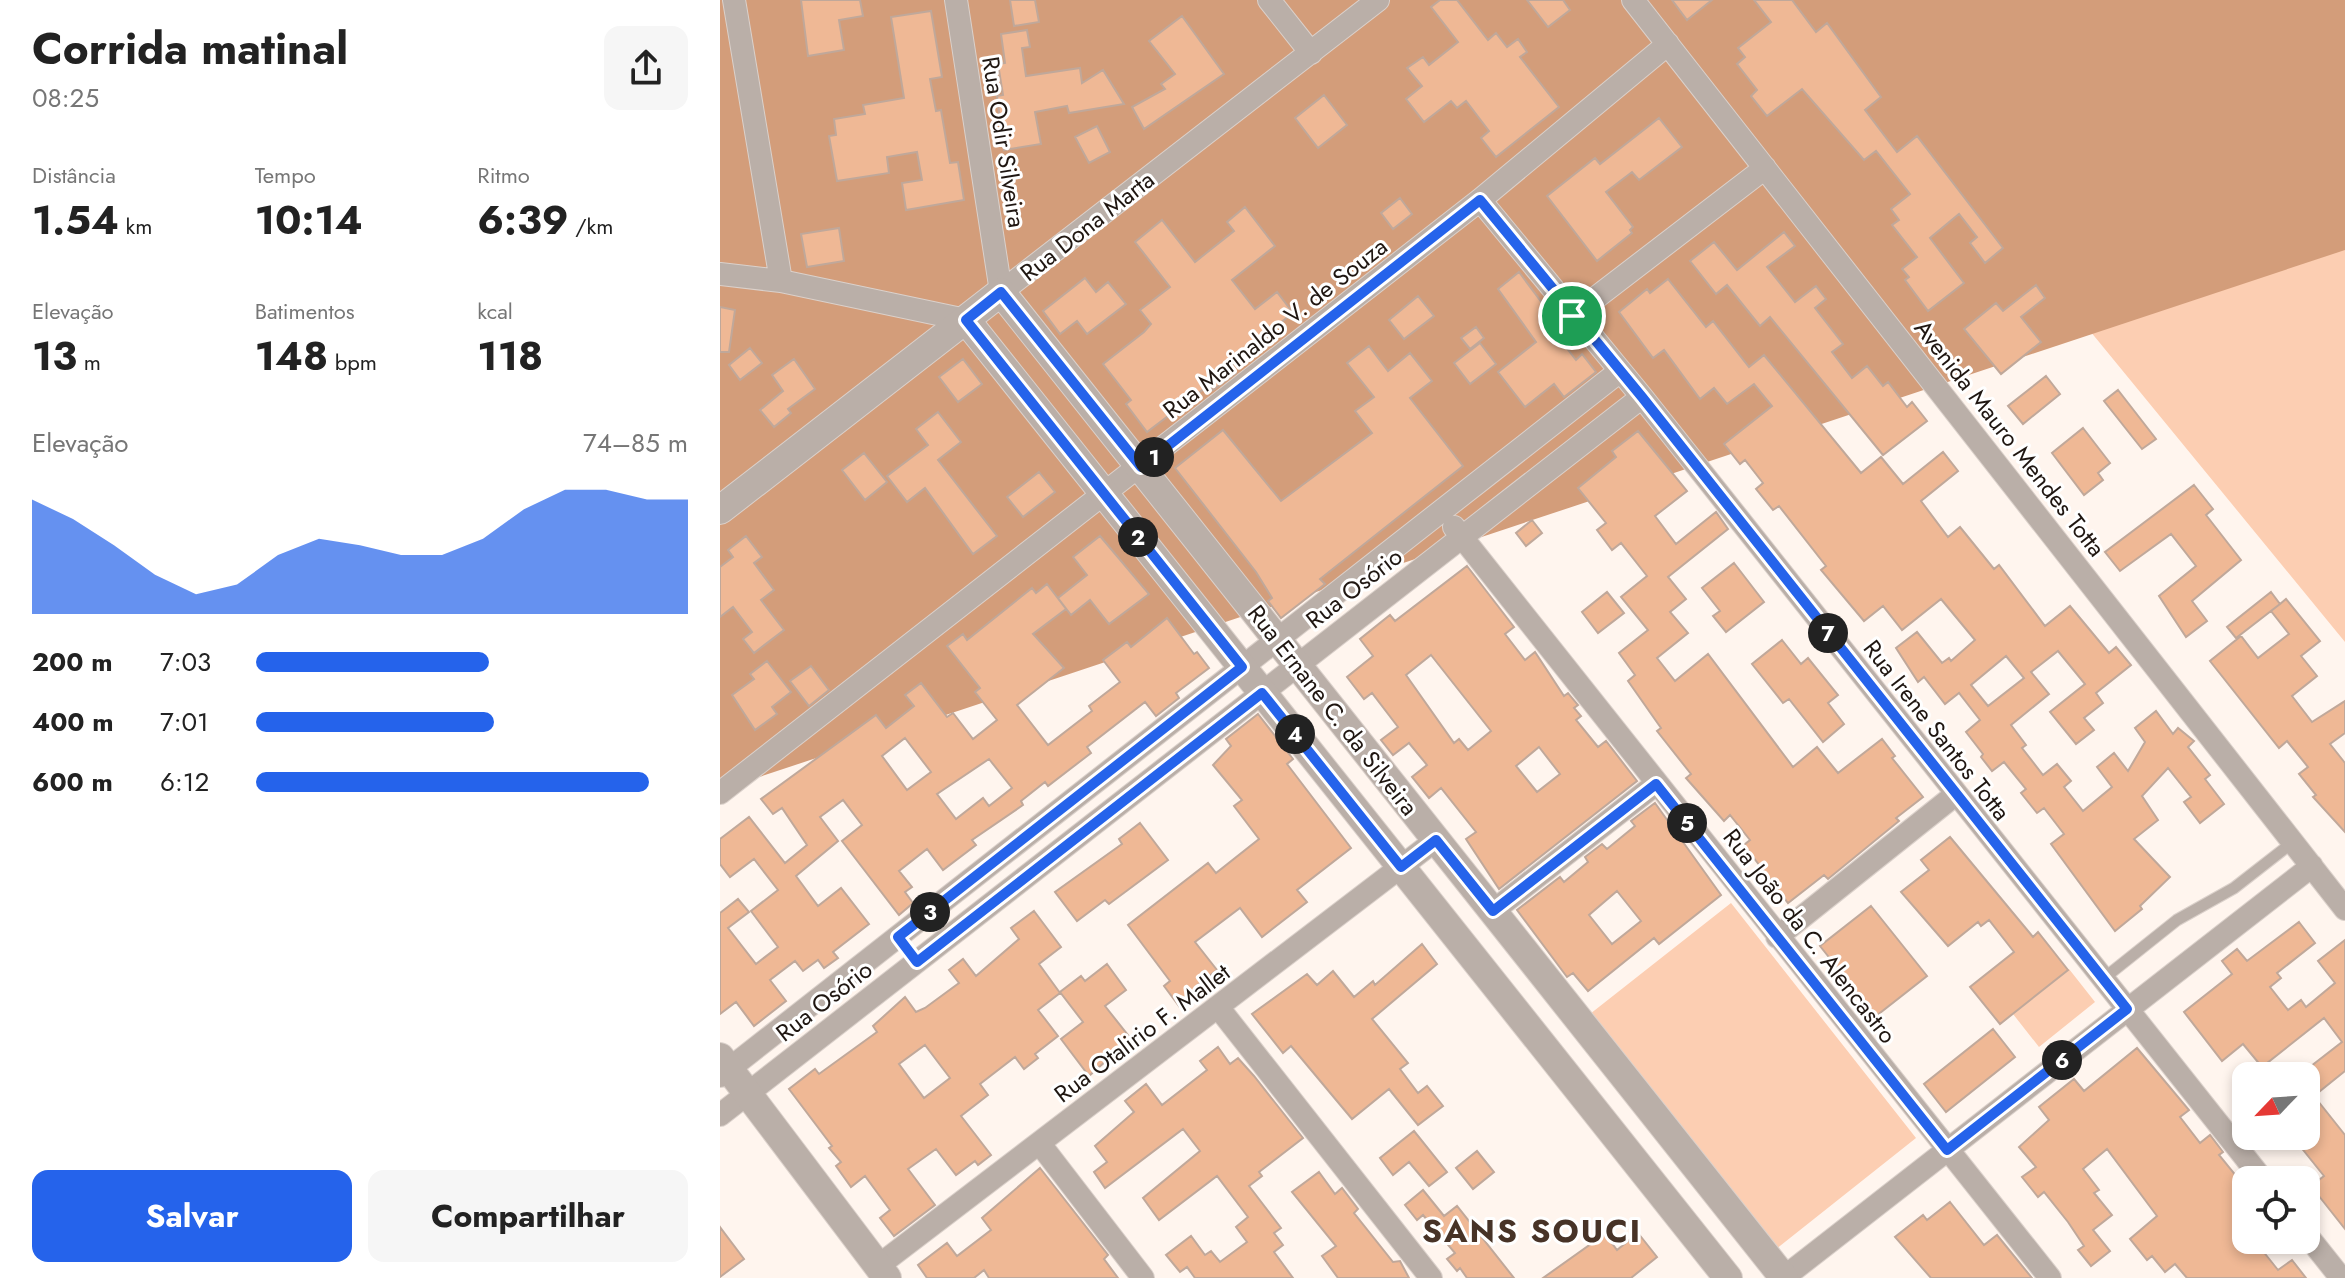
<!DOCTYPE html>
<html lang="pt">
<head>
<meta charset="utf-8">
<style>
	:root { --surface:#fff; --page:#f6f6f6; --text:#222; --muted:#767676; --accent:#2563eb }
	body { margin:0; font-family:Jost,sans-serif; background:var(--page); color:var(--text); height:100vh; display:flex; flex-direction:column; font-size:30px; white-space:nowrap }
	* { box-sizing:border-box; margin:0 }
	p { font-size:26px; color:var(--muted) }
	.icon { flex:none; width:44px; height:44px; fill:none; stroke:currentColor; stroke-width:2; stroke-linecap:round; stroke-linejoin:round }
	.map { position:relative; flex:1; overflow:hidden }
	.drawer { display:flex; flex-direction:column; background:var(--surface); width:720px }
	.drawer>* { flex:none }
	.needle { width:52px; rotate:245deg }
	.tools { position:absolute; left:1512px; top:1062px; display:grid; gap:16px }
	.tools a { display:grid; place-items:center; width:88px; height:88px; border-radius:16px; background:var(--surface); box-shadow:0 4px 12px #0003; font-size:40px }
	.pin { position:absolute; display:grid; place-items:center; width:68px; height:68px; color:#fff; margin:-34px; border:4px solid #fff; border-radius:50%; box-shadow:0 2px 8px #0007 }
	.km { position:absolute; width:40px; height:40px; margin:-20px; border-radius:50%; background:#222; color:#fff; font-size:22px; line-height:40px; text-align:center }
	.round { display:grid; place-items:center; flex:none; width:84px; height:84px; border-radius:16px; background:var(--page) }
	.head { display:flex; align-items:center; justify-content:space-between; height:136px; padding:0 32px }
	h1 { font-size:44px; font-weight:700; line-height:60px }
	.stats { display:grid; grid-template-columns:repeat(3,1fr); gap:12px; height:136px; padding:8px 32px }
	.stats div { display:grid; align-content:center }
	.stats b { font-size:40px; font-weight:700 }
	.stats small { font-size:22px; font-weight:400 }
	.stats p { font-size:22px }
	.chart { height:224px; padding:16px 32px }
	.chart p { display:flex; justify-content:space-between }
	.chart svg { width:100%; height:144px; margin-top:8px; fill:var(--accent); opacity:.7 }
	.button { display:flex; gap:16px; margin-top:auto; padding:16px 32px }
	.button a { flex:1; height:92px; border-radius:16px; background:var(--accent); color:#fff; font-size:32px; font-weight:700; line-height:92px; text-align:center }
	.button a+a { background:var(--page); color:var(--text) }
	ul { padding:0 32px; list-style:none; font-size:26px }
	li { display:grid; grid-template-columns:128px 96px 1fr; align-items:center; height:60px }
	li i { height:20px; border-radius:10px; background:var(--accent) }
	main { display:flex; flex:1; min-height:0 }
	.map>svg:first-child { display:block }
	.green { fill:#fcceb2 }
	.water { fill:#d39d7a }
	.building { fill:#efb895; stroke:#c0a89a; stroke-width:2; fill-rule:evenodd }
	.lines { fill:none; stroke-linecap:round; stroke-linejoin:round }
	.service-casing { stroke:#dbd1cb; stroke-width:13 }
	.minor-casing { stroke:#dbd1cb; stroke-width:24 }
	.tertiary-casing { stroke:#dbd1cb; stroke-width:30 }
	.service { stroke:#baafa8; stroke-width:11 }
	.minor { stroke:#baafa8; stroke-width:22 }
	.tertiary { stroke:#baafa8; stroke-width:28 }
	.route-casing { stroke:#fff; stroke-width:16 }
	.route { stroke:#2563eb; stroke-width:10 }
	.labels { text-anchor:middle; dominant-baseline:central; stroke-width:6; stroke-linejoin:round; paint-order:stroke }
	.street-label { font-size:24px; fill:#1f1611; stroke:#fff }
	.district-label { font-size:32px; font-weight:bold; letter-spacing:2px; fill:#473327; stroke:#fff }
</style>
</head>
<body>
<main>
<section class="drawer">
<div class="head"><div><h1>Corrida matinal</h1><p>08:25</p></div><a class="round"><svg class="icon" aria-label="share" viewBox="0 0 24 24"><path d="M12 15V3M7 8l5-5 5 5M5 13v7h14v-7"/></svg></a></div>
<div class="stats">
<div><p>Distância</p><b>1.54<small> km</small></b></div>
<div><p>Tempo</p><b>10:14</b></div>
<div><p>Ritmo</p><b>6:39<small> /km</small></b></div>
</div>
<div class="stats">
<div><p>Elevação</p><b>13<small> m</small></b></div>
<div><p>Batimentos</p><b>148<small> bpm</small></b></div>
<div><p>kcal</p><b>118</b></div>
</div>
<div class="chart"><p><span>Elevação</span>74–85 m</p>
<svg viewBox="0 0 160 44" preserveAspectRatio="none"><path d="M0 44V9L10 15L20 23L30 32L40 38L50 35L60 26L70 21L80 23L90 26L100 26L110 21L120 12L130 6L140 6L150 9L160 9V44z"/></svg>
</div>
<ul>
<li><b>200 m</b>7:03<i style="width:54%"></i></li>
<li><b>400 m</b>7:01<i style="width:55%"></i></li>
<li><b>600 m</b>6:12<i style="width:91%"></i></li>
</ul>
<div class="button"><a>Salvar</a><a>Compartilhar</a></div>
</section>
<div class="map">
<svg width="1625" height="1278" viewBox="0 0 1625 1278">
	<rect width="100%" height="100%" fill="#fff5ee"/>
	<!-- green -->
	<path class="green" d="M1625 0V642L1352 309Z
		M1011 903 1196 1138 1055 1250 870 1014Z
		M1349 969 1375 1002 1319 1047 1293 1014Z"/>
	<!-- water -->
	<path class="water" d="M0 0H1625V250L0 790Z"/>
	<!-- building -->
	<path class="building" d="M81 0H140L143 16 119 20 124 50 88 56Z
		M290 0H315L319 22 294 26Z
		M720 0H737L768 40 776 33 787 47 798 39 807 52 800 57 839 107 776 157 761 138 769 131 746 101 737 108 731 101 704 122 686 99 702 86 687 68 703 57 709 65 738 42 711 7Z
		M807 0H843L850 10 828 27Z
		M952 0H992L967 20Z
		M1034 0H1072L1096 32 1107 23 1161 97 1145 110 1177 152 1197 136 1283 248 1265 263 1250 243 1257 237 1239 214 1210 238 1244 283 1208 311 1185 280 1189 277 1182 269 1197 257 1172 225 1179 220 1171 209 1190 194 1156 151 1144 160 1082 89 1047 116 1031 96 1037 90 1017 64 1025 57 1018 48 1051 22Z
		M211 11 222 77 210 79 216 111 221 110 230 163 238 162 244 200 186 210 182 183 202 180 197 152 167 157 169 173 117 181 109 136 116 135 114 119 145 114 143 105 184 98 171 17Z
		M462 16 504 74 424 129 412 107 445 89 441 84 455 74 429 41Z
		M307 30 310 47 302 48 306 76 360 68 362 83 383 70 404 104 349 113 347 106 315 112 321 144 284 150 277 96 283 95 278 64 285 63 281 34Z
		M604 95 627 125 598 148 575 118Z
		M939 118 962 147 919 180 912 172 886 192 913 227 910 230 912 233 877 261 827 196 875 158 880 164Z
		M377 126 390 152 369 163 355 137Z
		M680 198 692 214 673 229 661 213Z
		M525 207 555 246 512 280 535 309 557 292 573 313 551 330 554 333 511 366 516 373 493 390 489 385 427 432 406 404 411 400 383 364 424 332 431 324 420 310 450 287 415 242 442 220 475 262 514 231 507 222Z
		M119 228 124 261 87 267 81 234Z
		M1064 232 1075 246 1047 267 1075 302 1096 286 1106 299 1095 308 1123 344 1112 352 1132 378 1147 366 1163 386 1168 382 1187 407 1192 402 1207 421 1163 455 1050 317 1040 326 1007 285 996 294 970 261 994 242 1017 270Z
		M799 272 834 319 828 324 856 360 862 354 876 372 844 397 834 384 805 407 778 372 816 342 778 289Z
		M365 278 376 292 388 282 406 304 367 334 357 321 340 334 323 311Z
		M948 279 986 327 993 321 1029 367 1044 355 1141 473 1161 457 1183 484 1223 452 1238 471 1201 501 1228 537 1240 527 1274 569 1279 565 1325 626 1350 606 1389 653 1396 647 1411 665 1376 693 1383 703 1364 718 1374 730 1356 744 1330 712 1365 684 1338 651 1311 672 1329 694 1291 725 1306 745 1302 748 1323 775 1337 764 1351 781 1344 787 1363 811 1392 787 1377 767 1394 753 1408 771 1425 742 1415 728 1436 711 1453 734 1458 728 1474 741 1468 747 1490 775 1485 779 1504 804 1480 823 1464 802 1471 797 1448 768 1422 796 1438 820 1414 839 1450 877 1420 906 1422 909 1395 931 1331 844 1344 834 1324 808 1317 813 1301 793 1306 789 1284 762 1272 771 1261 757 1263 754 1246 732 1260 720 1239 693 1225 704 1204 677 1198 682 1176 648 1197 632 1222 663 1229 658 1231 661 1255 640 1221 599 1182 630 1163 606 1144 621 1101 570 1106 566 1059 506 1053 510 1036 489 1043 483 1025 460 1020 464 1004 444 1052 406 1034 384 1007 404 994 388 980 399 944 350 933 358 899 312 927 289 930 293ZM1286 656 1304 678 1268 706 1251 685Z
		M1316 285 1325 298 1301 317 1321 342 1281 374 1244 329 1276 303 1283 311Z
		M698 296 714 316 684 339 669 320Z
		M0 307 15 310 9 352H0Z
		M756 327 764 338 750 349 741 338Z
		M760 343 776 364 750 384 734 363Z
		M649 346 668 371 690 353 712 381 690 398 743 466 600 579 605 584 561 618 548 601 552 598 536 572 455 468 503 430 561 501 652 433 635 411 654 397 627 363Z
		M30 348 42 363 20 380 9 365Z
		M74 359 95 389 68 409 71 413 54 427 40 410 63 391 52 375Z
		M243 359 262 384 238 402 219 377Z
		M1326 376 1340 394 1303 424 1288 406Z
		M1398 390 1436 439 1422 449 1384 401Z
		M218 412 241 442 218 460 277 536 253 554 205 488 187 502 167 476 208 445 196 429Z
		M1363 428 1390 463 1378 473 1383 480 1364 495 1332 453Z
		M918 431 967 491 935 516 956 544 996 512 1008 529 948 577 966 599 950 612 968 633 937 658 955 681 988 654 1073 767 1097 747 1118 773 1162 739 1175 756 1172 758 1203 797 1176 818 1179 821 1108 879 1104 875 1068 903 1024 845 1030 840 1010 815 1004 821 966 778 971 774 937 731 941 728 908 681 915 675 899 653 928 630 901 597 927 576 901 543 892 550 877 530 886 523 858 488 896 457 892 451Z
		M144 453 167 482 145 500 122 470Z
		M319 472 335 492 303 517 287 497Z
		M1474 485 1493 509 1486 515 1521 560 1472 601 1487 621 1466 637 1439 596 1476 566 1451 534 1400 571 1385 552Z
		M812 520 822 533 806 546 796 533Z
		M26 536 42 557 34 563 54 590 41 600 64 630 34 653 23 639 32 632 13 607 0 617V567L13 557 8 550Z
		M380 536 429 594 389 624 370 600 351 615 338 598 367 575 353 557Z
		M1014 563 1044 602 1006 632 993 616 1000 611 982 588Z
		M747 566 794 627 785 634 805 660 815 652 844 696 848 693 858 705 854 708 861 716 856 720 878 747 886 741 917 781 779 889 746 839 756 832 721 788 709 798 692 777 707 765 689 743 673 755 661 740 678 727 652 693 644 699 627 677 653 656 640 639 670 615 675 621ZM711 655 771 731 748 750 739 739 734 743 686 675ZM819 747 840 774 817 792 796 766Z
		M327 584 346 609 313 634 344 668 297 705 328 745 372 711 369 706 400 682 383 660 407 642 411 647 447 618 474 654 477 652 489 668 456 693 459 698 436 716 425 702 367 747 371 753 328 786 325 782 301 801 303 805 252 840 256 845 223 870 207 849 179 871 192 887 185 892 193 903 179 915 122 841 142 825 123 800 100 817 118 841 76 876 98 906 121 888 149 924 113 952 118 958 104 968 98 960 83 971 75 961 50 980 66 1001 34 1026 16 1002 0 1014V913L18 899 29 912 8 928 36 964 58 947 31 911 58 890 34 859 10 877 0 864V839L29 817 65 863 87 845 62 808 53 814 41 799 156 715 166 728 194 706 185 695 201 683 227 717 233 713 253 739 277 720 255 692 260 688 227 646 243 634 247 640 312 588 316 593ZM185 738 211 772 187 790 162 756ZM269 759 292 788 269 806 263 798 236 819 217 794Z
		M887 592 904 613 878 633 862 612Z
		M1551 592 1560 604 1566 599 1600 641 1581 656 1597 676 1572 696 1592 722 1625 701V733L1610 744 1625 763V832L1593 797 1596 795 1579 774 1588 767 1567 741 1559 748 1490 661 1521 636 1538 658 1569 634 1551 611 1560 604 1516 638 1507 627Z
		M1062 640 1081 664 1088 658 1118 695 1108 703 1124 724 1103 742 1069 699 1063 703 1032 664Z
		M47 661 71 692 52 707 57 714 35 730 12 695 34 679 30 674Z
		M91 666 109 690 89 706 70 681Z
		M538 714 573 759 567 764 631 848 577 890 587 902 542 937 520 908 475 942 497 970 475 987 478 992 459 1006 444 986 450 981 408 925 488 863 496 873 539 839 514 806 522 800 493 765 511 746 506 739Z
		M935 803 1001 895 939 944 934 938 868 991 853 973 847 977 797 910 840 877 844 882 868 862 865 857 882 844 887 849 915 826 911 821ZM897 891 921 921 892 944 869 915Z
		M420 823 448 860 389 904 385 900 357 921 335 892 402 844 399 839Z
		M1230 837 1313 937 1318 932 1348 970 1280 1024 1250 987 1294 952 1269 920 1261 926 1258 922 1228 946 1181 892 1209 870 1201 860Z
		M1151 906 1207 976 1156 1016 1100 946Z
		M314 911 341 947 319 964 340 993 318 1010 338 1036 315 1054 318 1058 304 1069 295 1057 260 1084 268 1095 241 1116 271 1155 258 1165 255 1161 236 1175 216 1149 188 1169 215 1205 174 1236 160 1218 170 1210 145 1176 131 1187 116 1166 121 1162 109 1148 112 1146 69 1089 95 1069 99 1074 157 1032 153 1026 185 997 196 1012 205 1008 239 983 229 970 243 959 256 976 299 939 291 928ZM205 1045 230 1078 204 1098 179 1064Z
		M1579 922 1595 943 1557 973 1561 978 1550 987 1568 1010 1581 1000 1586 1007 1615 983 1598 961 1625 940V1071L1594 1096 1625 1135V1229L1591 1186 1604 1176 1572 1136H1586V1070L1622 1042 1604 1018 1542 1067 1523 1044 1502 1061 1464 1012 1512 974 1502 961 1517 949 1527 961Z
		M702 944 717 964 652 1019 688 1063 680 1069 698 1093 707 1086 723 1106 698 1125 669 1089 632 1119 571 1046 563 1053 532 1014 587 974 597 985 613 971 634 997 653 981 655 985Z
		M387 964 406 990 385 1006 411 1039 369 1076 341 1039 363 1022 340 992 361 976 365 981Z
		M1273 1029 1295 1057 1226 1112 1204 1084Z
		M498 1047 510 1064 518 1058 534 1076 583 1138 539 1172 542 1176 529 1186 561 1228 554 1233 563 1245 554 1252 573 1278H475L467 1267 460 1272 446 1255 471 1236 485 1255 491 1251 500 1262 527 1242 516 1227 528 1217 497 1176 439 1220 423 1198 480 1151 463 1129 385 1188 374 1172 387 1162 375 1146 414 1112 405 1101 426 1084 442 1105 487 1070 480 1061Z
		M1417 1048 1469 1110 1460 1117 1480 1143 1490 1135 1503 1152 1499 1155 1522 1183 1516 1188 1526 1201V1240H1534L1558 1270 1572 1260 1586 1278H1467L1455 1264 1445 1272 1432 1256 1427 1260 1410 1239 1437 1216 1387 1149 1363 1169 1379 1190 1374 1193 1392 1215 1373 1230 1390 1251 1371 1266 1358 1250 1364 1246 1348 1222 1324 1192 1318 1197 1302 1177 1316 1167 1299 1147 1329 1120 1319 1107 1354 1079 1364 1091Z
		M694 1131 727 1172 709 1186 689 1162 673 1175 660 1158Z
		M757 1151 774 1172 753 1189 736 1168Z
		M320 1168 388 1255 384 1259 398 1278H269L264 1270 254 1278H207L198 1265 227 1243 237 1256 271 1230 262 1218Z
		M599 1172 615 1194 622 1188 638 1209 634 1213 673 1262 680 1261 689 1278H618L602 1256 616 1246 572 1192Z
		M703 1190 724 1216 737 1206 794 1278H747L740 1268 737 1271 727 1259 735 1253 703 1215 697 1220 685 1205Z
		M1230 1202 1264 1245 1277 1235 1312 1278H1211L1175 1237 1203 1215 1207 1220Z
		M0 1227 24 1259 0 1277Z
		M918 1233 937 1257 911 1278H823L885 1234 897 1250Z"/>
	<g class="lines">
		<defs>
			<path id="service" d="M1383 979 1457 920 1514 888 1573 842"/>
			<path id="minor" d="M14 0 61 281
				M236 0 281 292 658 0
				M549 0 591 53
				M913 0 1625 909
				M760 200 922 397 1543 1180
				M0 274 61 281 246 320
				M852 316 1045 168
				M734 527 1330 1278
				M0 793 760 200 948 44
				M773 911 936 784
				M1057 937 1235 795
				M498 1007 711 1278
				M0 1076 900 371
				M0 1115 922 397
				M320 1144 423 1278
				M1586 1234 1621 1278
				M158 1266 716 840
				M1063 1278 1592 866"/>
			<path id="tertiary" d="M246 320 1008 1278
				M0 510 281 292 1064 1278
				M0 1057 167 1278"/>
		</defs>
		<!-- service casing -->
		<use href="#service" class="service-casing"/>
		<!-- minor casing -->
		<use href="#minor" class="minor-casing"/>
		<!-- tertiary casing -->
		<use href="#tertiary" class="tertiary-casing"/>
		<!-- service -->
		<use href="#service" class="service"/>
		<!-- minor -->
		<use href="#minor" class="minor"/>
		<!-- tertiary -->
		<use href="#tertiary" class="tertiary"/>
	</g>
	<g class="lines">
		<defs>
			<path id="route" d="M760 200 922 397 1407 1009 1227 1150 936 784 773 911 716 840 681 867 542 693 197 962 178 937 522 667 246 320 281 292 421 467Z"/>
		</defs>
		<!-- route casing -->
		<use href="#route" class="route-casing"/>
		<!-- route -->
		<use href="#route" class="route"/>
	</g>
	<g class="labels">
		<!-- street labels -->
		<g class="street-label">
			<text transform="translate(284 142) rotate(81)">Rua Odir Silveira</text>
			<text transform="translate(367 226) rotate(-38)">Rua Dona Marta</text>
			<text transform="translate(555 328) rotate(-38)">Rua Marinaldo V. de Souza</text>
			<text transform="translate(1290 438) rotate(52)">Avenida Mauro Mendes Totta</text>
			<text transform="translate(634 588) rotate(-38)">Rua Osório</text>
			<text transform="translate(613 710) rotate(52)">Rua Ernane C. da Silveira</text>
			<text transform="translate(1217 730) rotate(52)">Rua Irene Santos Totta</text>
			<text transform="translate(1090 936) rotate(52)">Rua João da C. Alencastro</text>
			<text transform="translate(104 1001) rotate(-38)">Rua Osório</text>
			<text transform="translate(422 1033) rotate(-37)">Rua Otalirio F. Mallet</text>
		</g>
		<!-- district labels -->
		<g class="district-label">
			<text x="812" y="1231">SANS SOUCI</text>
		</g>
	</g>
</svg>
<div class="tools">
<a><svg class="needle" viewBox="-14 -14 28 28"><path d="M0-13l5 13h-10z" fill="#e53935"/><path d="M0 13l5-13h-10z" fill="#767676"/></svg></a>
<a><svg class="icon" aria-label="locate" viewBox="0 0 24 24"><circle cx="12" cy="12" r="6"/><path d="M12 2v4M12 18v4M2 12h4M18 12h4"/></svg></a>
</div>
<div class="pin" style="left:852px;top:316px;background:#1e9e55"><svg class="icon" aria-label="arrive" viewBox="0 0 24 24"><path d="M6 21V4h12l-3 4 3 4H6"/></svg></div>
<b class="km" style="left:434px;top:457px">1</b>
<b class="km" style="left:418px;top:537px">2</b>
<b class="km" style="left:210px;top:912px">3</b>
<b class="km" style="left:575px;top:734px">4</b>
<b class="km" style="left:967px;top:823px">5</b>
<b class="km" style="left:1342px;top:1060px">6</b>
<b class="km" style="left:1108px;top:633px">7</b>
</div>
</main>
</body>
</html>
